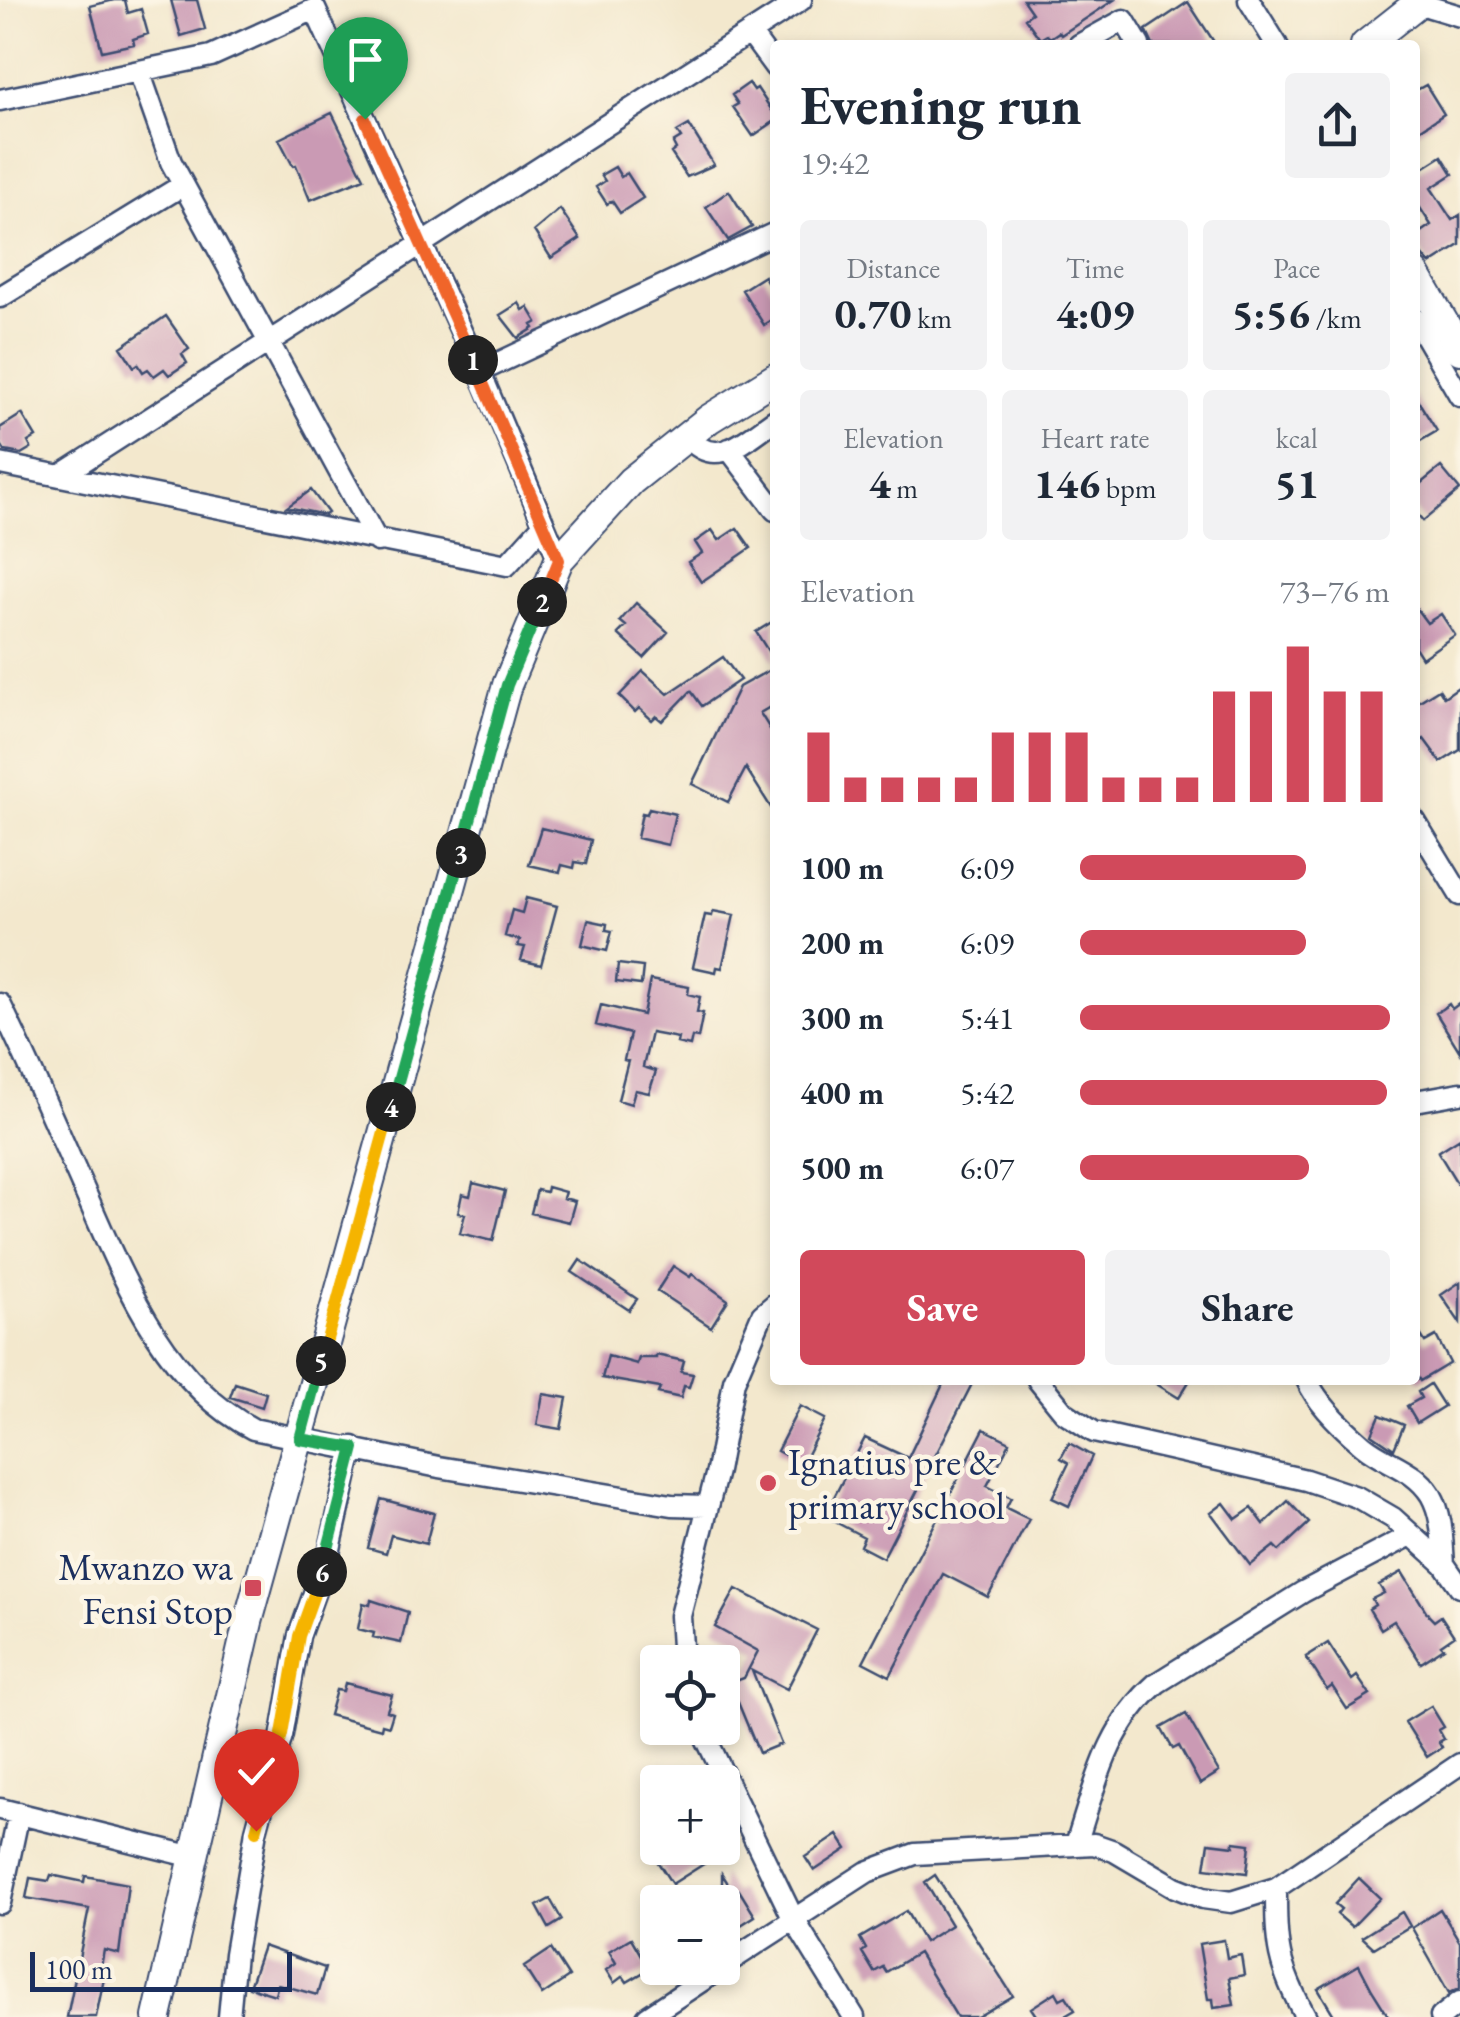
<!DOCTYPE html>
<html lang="en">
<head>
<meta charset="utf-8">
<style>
	:root { --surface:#fff; --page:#f2f2f3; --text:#1f2937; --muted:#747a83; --accent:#d1495b }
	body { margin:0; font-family:"EB Garamond",serif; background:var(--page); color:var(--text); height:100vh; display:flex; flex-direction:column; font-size:38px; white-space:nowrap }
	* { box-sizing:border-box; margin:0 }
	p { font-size:32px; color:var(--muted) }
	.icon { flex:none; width:55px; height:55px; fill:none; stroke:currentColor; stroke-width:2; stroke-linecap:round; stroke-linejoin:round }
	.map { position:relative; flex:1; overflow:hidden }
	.sheet { position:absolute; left:770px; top:40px; width:650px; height:1345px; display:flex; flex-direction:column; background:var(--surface); border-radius:10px; box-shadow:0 5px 15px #0003 }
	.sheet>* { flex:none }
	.controls { position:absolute; left:640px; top:1645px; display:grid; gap:20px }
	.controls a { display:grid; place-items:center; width:100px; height:100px; border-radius:10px; background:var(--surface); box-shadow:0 5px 15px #0003; font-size:50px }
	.scale { position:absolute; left:30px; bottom:25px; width:262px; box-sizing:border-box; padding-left:10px; border:5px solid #1b2f5e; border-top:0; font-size:28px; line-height:35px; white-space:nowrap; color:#1b2f5e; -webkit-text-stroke:8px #fcf5e5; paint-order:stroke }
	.pin { position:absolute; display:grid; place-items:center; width:85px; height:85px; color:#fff; margin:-102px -42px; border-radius:50% 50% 50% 0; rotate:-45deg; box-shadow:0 0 10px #0007 }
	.pin .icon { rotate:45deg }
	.km { position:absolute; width:50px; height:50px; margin:-25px; border-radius:50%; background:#222; color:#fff; font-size:28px; line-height:50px; text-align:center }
	.round { display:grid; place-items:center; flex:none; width:105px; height:105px; border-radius:10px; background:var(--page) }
	.summary { display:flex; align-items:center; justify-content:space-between; height:170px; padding:0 30px }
	h1 { font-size:55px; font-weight:700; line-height:75px }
	.stats { display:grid; grid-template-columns:repeat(3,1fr); gap:15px; height:170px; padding:10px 30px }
	.stats div { display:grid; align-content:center; border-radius:10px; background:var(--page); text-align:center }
	.stats b { font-size:42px; font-weight:700 }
	.stats small { font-size:28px; font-weight:400 }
	.stats p { font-size:28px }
	.chart { height:280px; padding:20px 30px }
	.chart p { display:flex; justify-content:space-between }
	.chart svg { width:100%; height:180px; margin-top:10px; stroke:var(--accent); stroke-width:6 }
	.button { display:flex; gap:20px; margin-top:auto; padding:20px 30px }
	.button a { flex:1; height:115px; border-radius:10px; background:var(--accent); color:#fff; font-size:40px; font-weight:700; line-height:115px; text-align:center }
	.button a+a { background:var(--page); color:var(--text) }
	ul { padding:0 30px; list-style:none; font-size:32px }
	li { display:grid; grid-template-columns:160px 120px 1fr; align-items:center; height:75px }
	li i { height:25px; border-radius:12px; background:var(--accent) }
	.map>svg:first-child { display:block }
	.building { fill:#ca9ab4 }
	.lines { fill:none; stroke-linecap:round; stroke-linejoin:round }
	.street-casing { stroke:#3b4b6f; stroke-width:25 }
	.secondary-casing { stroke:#3b4b6f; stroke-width:32 }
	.street { stroke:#fff; stroke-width:20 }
	.secondary { stroke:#fff; stroke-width:28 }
	.split-1-casing { stroke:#fff; stroke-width:20 }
	.split-2-casing { stroke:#fff; stroke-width:20 }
	.split-3-casing { stroke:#fff; stroke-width:20 }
	.split-4-casing { stroke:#fff; stroke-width:20 }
	.split-5-casing { stroke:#fff; stroke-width:20 }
	.split-6-casing { stroke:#fff; stroke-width:20 }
	.split-7-casing { stroke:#fff; stroke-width:20 }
	.split-1 { stroke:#f0652b; stroke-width:12 }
	.split-2 { stroke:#f0652b; stroke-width:12 }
	.split-3 { stroke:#22a559; stroke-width:12 }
	.split-4 { stroke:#22a559; stroke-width:12 }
	.split-5 { stroke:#f5b400; stroke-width:12 }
	.split-6 { stroke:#22a559; stroke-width:12 }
	.split-7 { stroke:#f5b400; stroke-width:12 }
	.poi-dot { fill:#d1495b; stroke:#fcf5e5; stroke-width:4 }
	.labels { text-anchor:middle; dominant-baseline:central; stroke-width:9; stroke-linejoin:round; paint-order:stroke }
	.poi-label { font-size:38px; fill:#1b2f5e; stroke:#fcf5e5; text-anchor:start }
</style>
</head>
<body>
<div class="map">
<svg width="1460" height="2017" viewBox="0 0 1460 2017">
	<rect width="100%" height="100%" fill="#fcf5e5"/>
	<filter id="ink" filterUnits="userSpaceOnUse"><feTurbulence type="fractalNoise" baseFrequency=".01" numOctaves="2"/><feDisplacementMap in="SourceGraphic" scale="20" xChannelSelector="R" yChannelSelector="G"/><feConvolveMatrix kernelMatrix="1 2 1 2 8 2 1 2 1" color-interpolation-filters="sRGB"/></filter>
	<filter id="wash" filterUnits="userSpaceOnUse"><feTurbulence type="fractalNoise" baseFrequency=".0048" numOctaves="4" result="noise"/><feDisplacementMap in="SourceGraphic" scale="40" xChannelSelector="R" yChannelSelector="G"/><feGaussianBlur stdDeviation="2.25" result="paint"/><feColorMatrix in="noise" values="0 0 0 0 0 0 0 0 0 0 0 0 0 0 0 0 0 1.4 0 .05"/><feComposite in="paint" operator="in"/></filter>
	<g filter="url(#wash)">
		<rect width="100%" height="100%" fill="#f3e8cd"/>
		<g id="blocks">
			<!-- building -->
			<path class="building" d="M114 0H125L128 13 141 9 148 34 133 39 134 44 102 51 90 6Z
				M171 0H197L205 29 181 36Z
				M1023 0H1114L1061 35 1059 32 1050 38 1047 35 1040 39 1025 18 1032 13Z
				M1188 2 1216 45H1153L1146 30Z
				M749 83 754 90 757 88 775 115V121L753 136 733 107 738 104 732 95Z
				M1426 85 1444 114 1415 133V91Z
				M332 113 364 178 310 200 296 165 293 166 279 139Z
				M689 125 714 165 687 177 671 153 676 149 673 143 681 138 677 132Z
				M1442 156 1453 174 1431 188 1452 220 1460 215V245L1430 264 1415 245V236L1431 225 1415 200V173Z
				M615 167 621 177 627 173 643 198 620 213 612 201 607 204 596 187 605 181 601 175Z
				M729 191 752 227 728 240 706 207Z
				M560 209 580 239 551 258 534 231Z
				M764 276 775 295V318L764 325 742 290Z
				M519 303 523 310 528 307 537 322 532 325 534 328 518 338 500 315Z
				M166 316 189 349 182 354 187 363 169 375 164 369 154 376 148 369 143 372 138 364 134 367 121 347Z
				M1415 396 1437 431 1415 444Z
				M22 414 36 437 28 442 31 448 21 454 5 451 0 443V428Z
				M1441 467 1460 490 1423 521 1415 511V488Z
				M311 490 328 513 325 515 287 507Z
				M737 528 751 548 701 582 688 562 702 553 695 542 712 530 719 540Z
				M636 603 668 632 644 658 618 634 626 626 620 621Z
				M1415 607 1427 623 1441 614 1455 635 1422 658 1415 647Z
				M775 620V662L756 632Z
				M723 657 740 680 702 706 691 691 662 721 656 716 652 720 639 708 635 712 619 696 643 671 668 694Z
				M775 667V704L760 713 775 737V814L746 768 728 802 692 784 739 687Z
				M1460 686V750L1441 762 1424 739 1415 745V704L1439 689 1444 697Z
				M649 808 675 814 668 845 637 838 642 813 647 814Z
				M541 828 591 840 586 864 575 862 574 868 562 865 560 872 529 865Z
				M526 898 557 906 541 965 521 960 525 947 518 946 520 940 505 936 512 910 522 913Z
				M713 911 734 915 722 968 717 967 716 972 693 967 705 915 712 916Z
				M588 920 607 924 606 930 612 931 607 951 582 945Z
				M618 964 643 967 641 985 616 982Z
				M650 980 689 987 688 994 700 997 697 1012 703 1013 698 1038 692 1037 690 1046 677 1043 678 1038 651 1033 643 1067 656 1071 649 1093 635 1090 631 1104 618 1100 628 1061 624 1060 630 1034 596 1025 601 1005 643 1015Z
				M1460 1003V1052L1436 1013 1449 1004 1452 1009Z
				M1460 1138V1188L1438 1152Z
				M473 1183 505 1191 493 1241 460 1233 465 1214 458 1213 462 1194 470 1196Z
				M547 1187 565 1192 563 1198 575 1201 569 1222 531 1213 537 1190 546 1192Z
				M580 1260 637 1299 629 1310 572 1272Z
				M673 1266 690 1277 692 1274 728 1300 711 1327 657 1291Z
				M1460 1282V1323L1441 1295Z
				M1415 1326 1425 1342 1436 1336 1450 1363 1420 1381 1415 1373Z
				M656 1355 684 1361 681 1372 693 1374 689 1387 684 1386 681 1398 658 1393 660 1388 602 1378 608 1356 637 1364 639 1358H656Z
				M945 1380H974L883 1558 860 1546 864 1537 824 1516 865 1438 908 1458Z
				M1150 1380H1190L1179 1398Z
				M235 1383 266 1393 262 1407 230 1397Z
				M1430 1384 1444 1406 1417 1423 1407 1406 1421 1398 1418 1392Z
				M543 1394 567 1398 561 1429 537 1425Z
				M800 1406 825 1419 802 1464 777 1451Z
				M1380 1415 1404 1425 1394 1449 1372 1434Z
				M984 1429 1010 1442 987 1486 1011 1498 1006 1508 1029 1519 988 1597 943 1574 890 1676 863 1662Z
				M1069 1443 1092 1456 1069 1506 1052 1498 1069 1463 1061 1458Z
				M381 1499 434 1513 426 1544 391 1535 386 1553 368 1548Z
				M1288 1501 1309 1523 1279 1551 1274 1546 1250 1565 1211 1513 1224 1503 1236 1519 1252 1508 1264 1524Z
				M1402 1572 1429 1616 1434 1621 1441 1616 1454 1636 1441 1645 1444 1648 1421 1663 1394 1621 1381 1629 1369 1609 1375 1605 1372 1599 1384 1593 1379 1585Z
				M736 1589 817 1630 787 1689 752 1671 781 1744 759 1753 730 1683 744 1678 758 1651 715 1627Z
				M371 1600 408 1612 401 1643 373 1637 374 1633 358 1629 363 1603 370 1605Z
				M1328 1643 1352 1680 1357 1676 1370 1695 1347 1709 1332 1686 1327 1690 1306 1657Z
				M345 1683 392 1695 387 1711 393 1713 389 1726 382 1724 381 1729 329 1715 336 1690 343 1691Z
				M1431 1706 1444 1727 1439 1730 1444 1739 1439 1742 1442 1747 1427 1757 1405 1722Z
				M1186 1714 1219 1772 1200 1784 1179 1746 1173 1749 1161 1728Z
				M838 1835 847 1849 814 1871 805 1857Z
				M1234 1842 1250 1844 1247 1873 1205 1868 1209 1843 1234 1846Z
				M678 1848H729L672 1884 657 1861Z
				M722 1874 734 1893 739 1890 755 1916 722 1937V1902H705L722 1891Z
				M51 1875 84 1882 85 1876 128 1884 119 1954 104 1950 99 1978H104L96 2017H67L89 1909 26 1898 30 1878 49 1881Z
				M935 1875 1013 1996 977 2017H957L918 1953 886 1972 883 1967 874 1972 862 1952 866 1949 860 1938 906 1911 924 1942 951 1925 925 1882Z
				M1359 1878 1380 1898 1352 1927 1337 1914 1341 1909 1335 1904Z
				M550 1899 562 1920 549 1928 537 1906Z
				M1440 1909 1460 1942V1988L1449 1993 1412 1928Z
				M1402 1912 1410 1926 1374 1948 1362 1937Z
				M631 1938 649 1969 627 1982 623 1976 614 1983 606 1970 616 1963 609 1951Z
				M1224 1940 1227 1958 1241 1955 1244 1975 1229 1978 1234 2005 1214 2008 1213 1999H1208L1199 1944Z
				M263 1946 325 1968 317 1995 278 1984 275 1995 249 1987Z
				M551 1949 569 1977 542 1995 524 1967Z
				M1359 1965 1372 1990 1389 2017H1335L1318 1989Z
				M1056 1992 1060 1999 1066 1996 1075 2010 1063 2017H1037L1031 2008Z"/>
		</g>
	</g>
	<g filter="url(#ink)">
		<use href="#blocks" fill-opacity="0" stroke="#3b4b6f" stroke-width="2.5"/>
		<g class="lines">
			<defs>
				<path id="street" d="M1249 0 1277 45
					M1421 1 1430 7 1460 16
					M750 33 775 67
					M1079 45 1124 20 1139 45
					M139 71 171 162 377 541
					M0 100 211 56 315 9 485 384 559 560
					M0 297 183 185
					M1415 319 1460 396
					M479 372 775 233
					M687 436C716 472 746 439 775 420
					M729 449 775 510
					M0 464 507 565 544 524
					M60 476 801 0
					M1415 821 1460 895
					M0 1004C29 1063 55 1124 82 1185 122 1275 162 1381 253 1429L439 1467 672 1505 706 1506
					M1415 1101 1460 1093
					M1038 1380 1064 1412 1094 1432 1306 1480 1357 1497 1393 1518 1444 1564 1460 1587
					M1307 1380C1317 1403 1343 1428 1363 1445 1386 1464 1414 1468 1431 1495 1443 1516 1442 1541 1444 1564
					M683 1662 680 1616 717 1471 734 1381 762 1315 775 1304
					M701 1728 793 1918 854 2017
					M0 1809 194 1857
					M1076 1844C1096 1783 1107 1727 1157 1683L1303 1592 1411 1535
					M1276 1888C1276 1946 1277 1965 1306 2017
					M0 1903 19 1813
					M722 1966 867 1872 915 1854 1094 1844 1114 1851 1175 1887 1203 1898 1231 1902 1276 1888 1460 1764
					M229 2017 235 1954 256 1831 282 1734 299 1636 330 1549 353 1447
					M647 2017 721 1968
					M1441 2017 1460 2002"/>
				<path id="secondary" d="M1365 45 1422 0
					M1415 273 1460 350
					M157 2017 248 1622 507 685 559 560 631 481 709 419 775 378"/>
			</defs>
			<!-- street casing -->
			<use href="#street" class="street-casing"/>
			<!-- secondary casing -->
			<use href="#secondary" class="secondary-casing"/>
			<!-- street -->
			<use href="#street" class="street"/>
			<!-- secondary -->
			<use href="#secondary" class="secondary"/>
		</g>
	</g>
	<g class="lines" filter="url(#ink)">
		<defs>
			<path id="split-1" d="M365 119 473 360"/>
			<path id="split-2" d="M473 360 559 560 542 602"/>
			<path id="split-3" d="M461 853 507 685 542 602"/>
			<path id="split-4" d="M391 1107 461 853"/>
			<path id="split-5" d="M321 1361 391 1107"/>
			<path id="split-6" d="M321 1361 300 1439 354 1448 322 1572"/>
			<path id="split-7" d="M256 1831 282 1734 299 1636 322 1572"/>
		</defs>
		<!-- split-1 casing -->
		<use href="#split-1" class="split-1-casing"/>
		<!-- split-2 casing -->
		<use href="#split-2" class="split-2-casing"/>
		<!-- split-3 casing -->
		<use href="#split-3" class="split-3-casing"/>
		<!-- split-4 casing -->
		<use href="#split-4" class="split-4-casing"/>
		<!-- split-5 casing -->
		<use href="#split-5" class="split-5-casing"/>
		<!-- split-6 casing -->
		<use href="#split-6" class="split-6-casing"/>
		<!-- split-7 casing -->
		<use href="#split-7" class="split-7-casing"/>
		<!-- split-1 -->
		<use href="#split-1" class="split-1"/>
		<!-- split-2 -->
		<use href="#split-2" class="split-2"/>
		<!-- split-3 -->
		<use href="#split-3" class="split-3"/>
		<!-- split-4 -->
		<use href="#split-4" class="split-4"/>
		<!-- split-5 -->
		<use href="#split-5" class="split-5"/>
		<!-- split-6 -->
		<use href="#split-6" class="split-6"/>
		<!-- split-7 -->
		<use href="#split-7" class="split-7"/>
	</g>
	<!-- markers -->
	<g class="poi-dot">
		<circle cx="768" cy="1483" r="10"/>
		<rect x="243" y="1578" width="20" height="20" rx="5"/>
	</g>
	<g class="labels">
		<!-- poi labels -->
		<g class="poi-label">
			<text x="788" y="1461">Ignatius pre &amp;<tspan x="788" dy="44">primary school</tspan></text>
			<text x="233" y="1566" text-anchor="end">Mwanzo wa<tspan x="233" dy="44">Fensi Stop</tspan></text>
		</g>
	</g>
</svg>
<div class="controls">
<a><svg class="icon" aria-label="locate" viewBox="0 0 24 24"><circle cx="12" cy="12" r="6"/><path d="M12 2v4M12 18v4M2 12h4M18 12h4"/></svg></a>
<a>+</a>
<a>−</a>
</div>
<div class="scale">100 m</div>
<div class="pin" style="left:365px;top:119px;background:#1e9e55"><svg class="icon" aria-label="arrive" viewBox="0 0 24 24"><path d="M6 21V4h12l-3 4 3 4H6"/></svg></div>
<div class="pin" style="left:256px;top:1831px;background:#d93025"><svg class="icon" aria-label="check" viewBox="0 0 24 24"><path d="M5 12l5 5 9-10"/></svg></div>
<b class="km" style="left:473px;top:360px">1</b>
<b class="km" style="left:542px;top:602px">2</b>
<b class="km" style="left:461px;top:853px">3</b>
<b class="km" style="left:391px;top:1107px">4</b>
<b class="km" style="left:321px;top:1361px">5</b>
<b class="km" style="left:322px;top:1572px">6</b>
<section class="sheet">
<div class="summary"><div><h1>Evening run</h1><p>19:42</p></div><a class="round"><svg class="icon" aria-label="share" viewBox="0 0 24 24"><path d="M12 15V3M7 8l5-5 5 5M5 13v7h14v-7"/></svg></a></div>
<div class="stats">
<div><p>Distance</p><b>0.70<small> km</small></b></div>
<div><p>Time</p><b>4:09</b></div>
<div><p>Pace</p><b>5:56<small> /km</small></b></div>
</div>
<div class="stats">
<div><p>Elevation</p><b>4<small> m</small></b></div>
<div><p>Heart rate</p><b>146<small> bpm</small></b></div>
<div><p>kcal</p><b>51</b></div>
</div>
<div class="chart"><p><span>Elevation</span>73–76 m</p>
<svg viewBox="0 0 160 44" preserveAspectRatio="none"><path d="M5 44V27M15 44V38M25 44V38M35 44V38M45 44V38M55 44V27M65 44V27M75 44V27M85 44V38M95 44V38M105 44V38M115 44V17M125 44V17M135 44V6M145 44V17M155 44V17"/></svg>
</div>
<ul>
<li><b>100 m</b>6:09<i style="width:73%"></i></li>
<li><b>200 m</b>6:09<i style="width:73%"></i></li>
<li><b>300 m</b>5:41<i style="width:100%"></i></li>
<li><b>400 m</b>5:42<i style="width:99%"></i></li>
<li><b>500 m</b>6:07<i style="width:74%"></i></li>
</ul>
<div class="button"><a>Save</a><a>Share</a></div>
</section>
</div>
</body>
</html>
